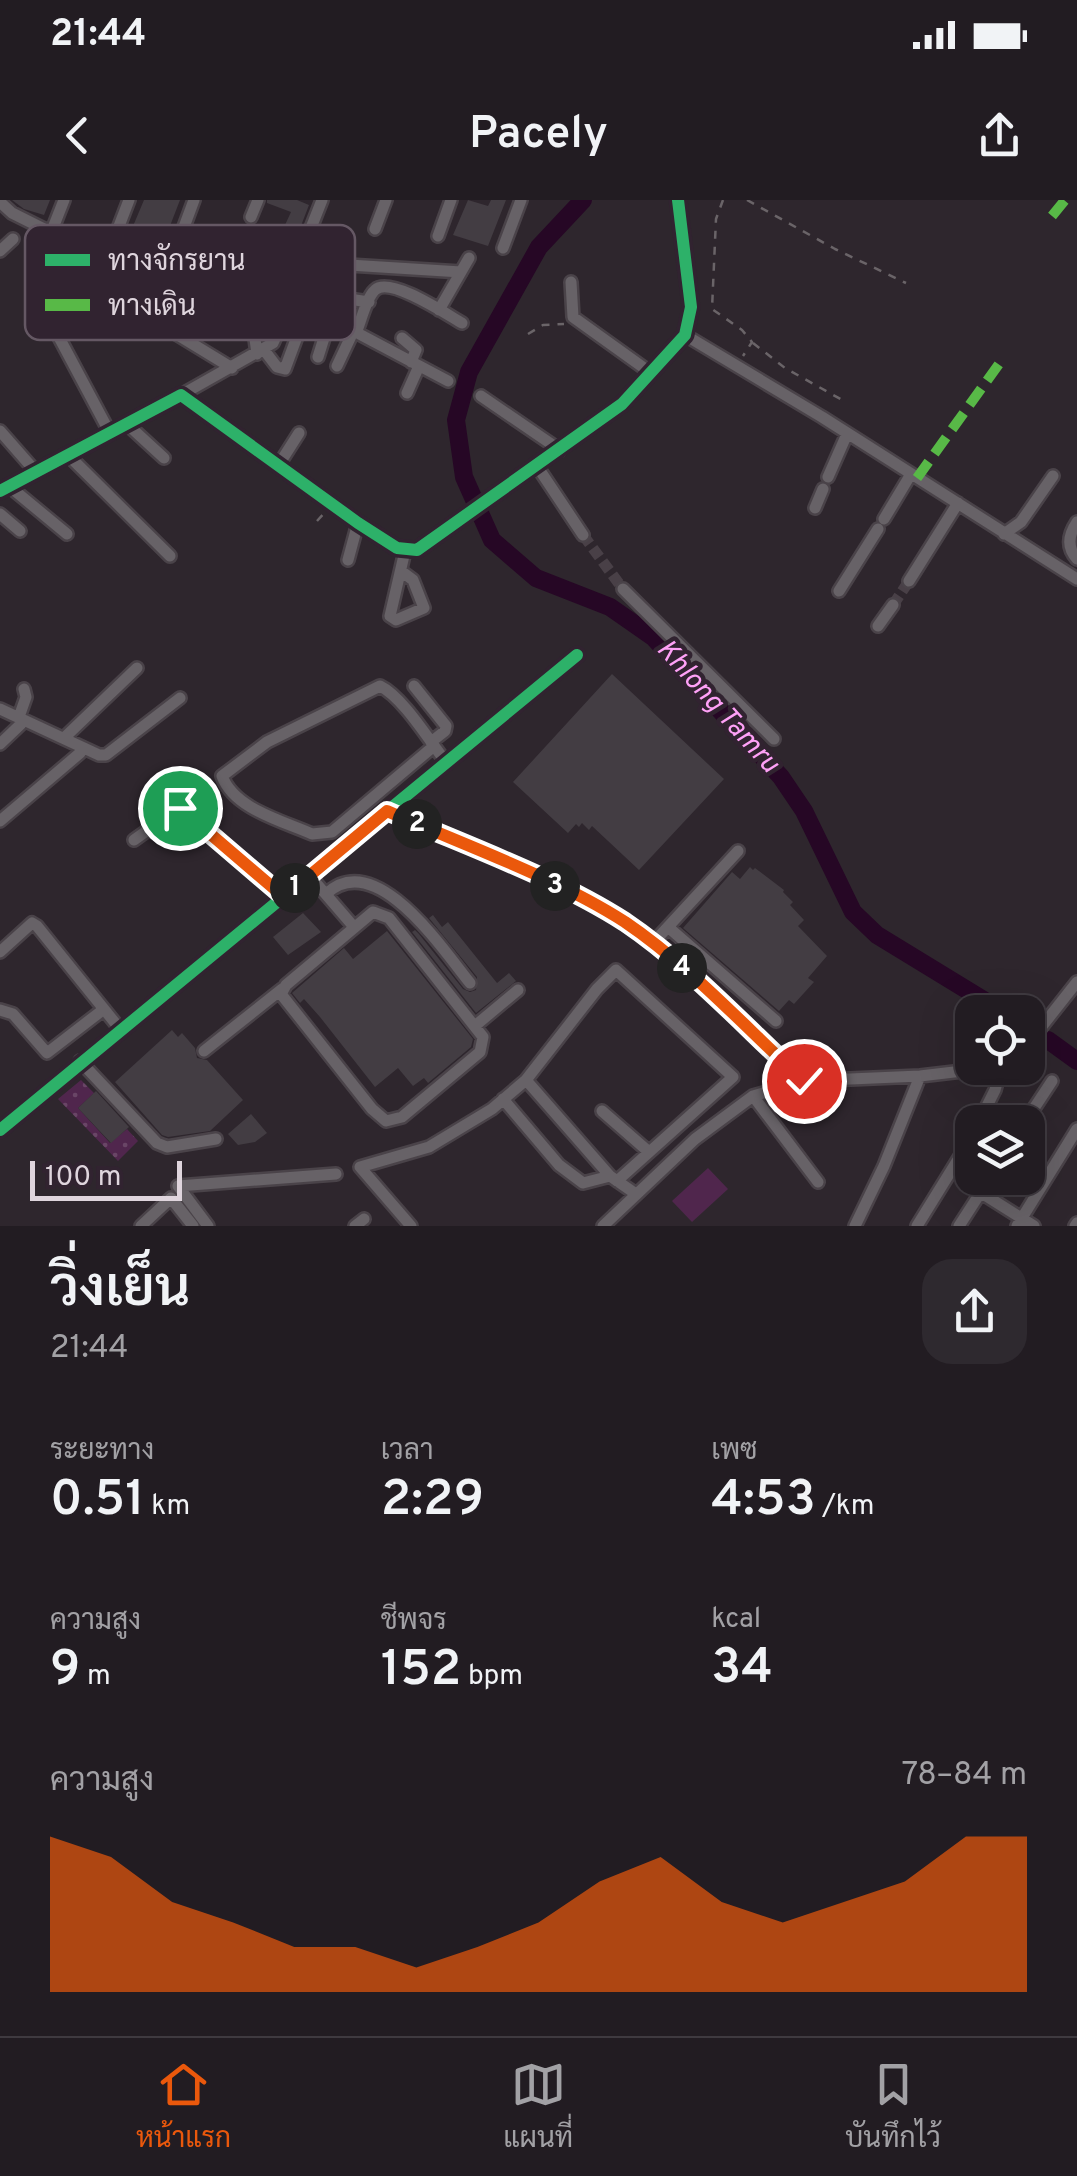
<!DOCTYPE html>
<html lang="th">
<head>
<meta charset="utf-8">
<style>
	:root { --surface:#221c22; --page:#2e292f; --text:#f1f3f6; --muted:#a2a1a5; --line:#3f3a40; --accent:#ea580c }
	body { margin:0; font-family:Overpass,Sarabun,sans-serif; background:var(--page); color:var(--text); height:100vh; display:flex; flex-direction:column; font-size:38px; white-space:nowrap }
	* { box-sizing:border-box; margin:0 }
	p { font-size:32px; color:var(--muted) }
	.icon { flex:none; width:55px; height:55px; fill:none; stroke:currentColor; stroke-width:2; stroke-linecap:round; stroke-linejoin:round }
	.map { position:relative; height:1026px; overflow:hidden }
	.sheet { display:flex; flex-direction:column; background:var(--surface); flex:1 }
	.sheet>* { flex:none }
	.tools { position:absolute; left:955px; top:795px; display:grid; gap:20px }
	.tools a { display:grid; place-items:center; width:90px; height:90px; border-radius:20px; background:var(--surface); box-shadow:0 10px 40px #0002,0 0 0 2px var(--line); font-size:50px }
	.scale { position:absolute; left:30px; bottom:25px; width:152px; box-sizing:border-box; padding-left:10px; border:5px solid #dfd5dd; border-top:0; font-size:28px; line-height:35px; white-space:nowrap; color:#dfd5dd; -webkit-text-stroke:8px #312330; paint-order:stroke }
	.pin { position:absolute; display:grid; place-items:center; width:85px; height:85px; color:#fff; margin:-42px; border:5px solid #fff; border-radius:50%; box-shadow:0 2px 10px #0007 }
	.km { position:absolute; width:50px; height:50px; margin:-25px; border-radius:50%; background:#222; color:#fff; font-size:28px; line-height:50px; text-align:center }
	.round { display:grid; place-items:center; flex:none; width:105px; height:105px; border-radius:30px; background:var(--page) }
	.summary { display:flex; align-items:center; justify-content:space-between; height:170px; padding:0 50px }
	h1 { font-size:55px; font-weight:600; line-height:75px }
	.stats { display:grid; grid-template-columns:repeat(3,1fr); gap:15px; height:170px; padding:10px 50px }
	.stats div { display:grid; align-content:center }
	.stats b { font-size:50px; font-weight:600 }
	.stats small { font-size:28px; font-weight:400 }
	.stats p { font-size:28px }
	.chart { height:280px; padding:20px 50px }
	.chart p { display:flex; justify-content:space-between }
	.chart svg { width:100%; height:180px; margin-top:10px; fill:var(--accent); opacity:.7 }
	.status { display:flex; justify-content:space-between; align-items:center; height:70px; padding:0 50px; background:var(--surface); direction:ltr }
	.status svg { height:28px; fill:currentColor }
	header { display:flex; justify-content:space-between; align-items:center; height:130px; padding:0 50px; background:var(--surface); font-size:45px; font-weight:600 }
	.tabs { display:flex; justify-content:space-around; align-items:center; height:140px; border-top:2px solid var(--line); background:var(--surface); font-size:28px; color:var(--muted) }
	.tabs a { display:grid; justify-items:center; gap:5px }
	.tabs .selected { color:var(--accent) }
	.map>svg:first-child { display:block }
	.grass { fill:#50264d }
	.garden { fill:url(#garden-dots) }
	.lines { fill:none; stroke-linecap:round; stroke-linejoin:round }
	.river { stroke:#260725; stroke-width:18 }
	.building { fill:#433d43 }
	.minor-tunnel { stroke:#494047; stroke-width:11; stroke-dasharray:11 5.5; stroke-linecap:butt }
	.minor-casing { stroke:#4a4349; stroke-width:16 }
	.path { stroke:#6a6468; stroke-width:2.5; stroke-dasharray:8 8; stroke-linecap:butt }
	.minor { stroke:#676267; stroke-width:11 }
	.quiet { stroke:#58b947; stroke-width:10; stroke-dasharray:20 10; stroke-linecap:butt }
	.cycleway-casing { stroke:#312330; stroke-width:19 }
	.cycleway { stroke:#2db169; stroke-width:12 }
	.route-casing { stroke:#fff; stroke-width:20 }
	.route { stroke:#ea580c; stroke-width:12 }
	.labels { text-anchor:middle; dominant-baseline:central; stroke-width:9; stroke-linejoin:round; paint-order:stroke }
	.water-label { font-size:28px; font-style:italic; fill:#ffa1f7; stroke:#312330 }
	.key { fill:#312330; stroke:#655864; stroke-width:2.5 }
	.key-label { font-size:28px; fill:#dfd5dd }
</style>
</head>
<body>
<div class="status"><b>21:44</b><svg viewBox="0 0 49 12"><path d="M0 12V9h3v3zM5 12V6h3v6zM10 12V3h3v9zM15 12V0h3v12zM26 1h20v11H26zM47 4h2v5h-2z"/></svg></div>
<header><svg class="icon" aria-label="back" viewBox="0 0 24 24"><path d="M15 5l-7 7 7 7"/></svg>Pacely<svg class="icon" aria-label="share" viewBox="0 0 24 24"><path d="M12 15V3M7 8l5-5 5 5M5 13v7h14v-7"/></svg></header>
<div class="map">
<svg width="1077" height="1026" viewBox="0 0 1077 1026">
	<defs>
		<pattern id="garden-dots" width="8" height="8" patternUnits="userSpaceOnUse" patternTransform="scale(2.5)"><rect width="8" height="8" fill="#50264d"/><path d="M2 2h.1M6 6h.1" fill="none" stroke="#694566" stroke-width="1.8" stroke-linecap="round"/></pattern>
	</defs>
	<rect width="100%" height="100%" fill="#2e262d"/>
	<!-- grass -->
	<path class="grass" d="M708 968 728 989 692 1022 672 1001Z"/>
	<!-- garden -->
	<path class="garden" d="M81 880 94 893 78 908 110 943 127 929 138 941 118 961 58 899Z"/>
	<g class="lines">
		<!-- river -->
		<path class="river" d="M583 0 539 47 469 172 456 220 464 277 492 340 536 378 610 407 653 437 781 577 804 611 853 712 877 735 1003 812
			M1048 840 1077 861"/>
	</g>
	<!-- building -->
	<path class="building" d="M12 0H50L44 15 24 9Z
		M144 0H180L153 70 120 57Z
		M267 0H297L309 5 299 31 285 25 291 12 267 3Z
		M468 0 488 6 491 0H506L488 46 453 35Z
		M612 474 724 579 639 670 592 626 589 630 582 623 579 627 576 624 568 633 513 582Z
		M750 667 753 670 755 668 784 690 783 692 793 702 790 705 804 720 798 726 827 756 808 778 814 782 794 804 789 800 779 811 683 728 732 672 740 679Z
		M303 713 321 732 288 755 273 737Z
		M433 715 442 727 448 722 497 783 509 773 516 781 476 813 412 732 415 730 419 734 463 789 470 792 476 790 477 777 429 718Z
		M387 731 473 839 471 847 428 883 424 878 413 886 398 868 375 887 320 817 304 799 300 803 292 793 344 748 353 759Z
		M172 830 178 837 182 833 195 848 197 858 207 860 243 900 210 931 168 937 162 935 115 882Z
		M96 891 129 927 111 943 78 908Z
		M251 914 267 933 255 942 238 945 228 934Z"/>
	<g class="lines">
		<!-- minor-tunnel -->
		<path class="minor-tunnel" d="M583 335 623 389
			M893 405 909 381"/>
		<defs>
			<path id="minor" d="M0 2 12 13 204 109 210 111 216 106 229 73
				M251 17 258 0
				M375 29 386 0
				M51 33 64 0
				M309 33 322 0
				M438 36 451 0
				M503 48 521 0
				M0 51 13 39
				M106 60 129 0
				M333 64 461 72
				M571 82 573 117 651 173
				M161 89 194 0
				M109 93 232 168
				M328 96 369 102
				M439 110 469 58
				M325 116 335 47
				M53 126 110 233
				M356 133C361 122 366 98 375 90 390 76 446 114 462 123
				M685 135 822 217 1077 379
				M402 138 416 150 411 162
				M264 150 277 167 285 169 308 107 309 54
				M257 154 249 94 255 85 295 100 448 181
				M318 157 330 119
				M337 166 353 132
				M407 193 419 166
				M181 195 273 143 277 134 273 101
				M481 196 560 250
				M127 224 164 258
				M0 231 36 272
				M68 255 170 356
				M278 266 299 233
				M537 266 583 335
				M828 277 847 234
				M9 286 67 334
				M0 291 181 195 358 323 397 348 417 350 622 204 685 135 691 107 678 0
				M815 308 823 289
				M0 314 20 331
				M884 319 911 274
				M1077 322C1069 334 1066 347 1077 359
				M1004 334 1021 322 1053 276
				M348 360 358 323
				M401 371 413 380 424 408 396 420 390 416 405 351
				M909 381 958 303
				M623 389 774 539
				M839 391 878 329
				M878 426 893 405
				M414 486 446 526 445 531 431 542
				M0 509 99 555H106L180 498
				M19 517 26 497 24 489
				M64 538 137 468
				M0 544 21 524
				M434 546 332 632 312 634C283 621 234 609 222 576L267 542 380 486C403 497 430 542 446 562
				M387 611C465 646 554 676 625 722 690 766 746 828 804 881
				M0 621 80 553
				M134 640 180 607 284 697
				M310 676 354 727
				M326 694C376 647 443 750 470 783
				M373 712 389 718 483 837 480 852 402 917 386 921 372 909 281 794 286 785Z
				M668 727 776 821
				M654 742 738 651
				M0 752 32 723 37 726 120 829
				M0 810 13 814 47 853 104 809
				M476 825 518 790
				M1028 844 1077 782
				M204 851 282 789
				M80 861 157 943 167 947 216 939
				M753 896 818 982
				M503 899 559 965 583 983 610 976
				M602 911 649 952
				M979 922 995 890 1001 868
				M1025 922 1052 881
				M0 930 577 455
				M617 981 733 877 616 770 597 789 526 880 610 976 636 994
				M980 992 1034 1026
				M141 1026 171 998 193 1026
				M208 1026 178 986 336 974
				M355 1026 364 1019
				M411 1026 360 967 429 947 492 909 526 880
				M603 1026 695 939 753 896 804 881 920 876 988 868
				M855 1026 884 966 920 876
				M917 1026 972 937
				M959 1026 990 978
				M1017 1026 1077 929
				M1075 1026 1077 1023"/>
		</defs>
		<!-- minor casing -->
		<use href="#minor" class="minor-casing"/>
		<!-- path -->
		<path class="path" d="M723 0 716 19 712 109 742 130 752 142 743 156
			M747 0 835 49 906 83
			M528 134 543 125 564 124
			M753 143 785 168 844 201
			M317 321 326 311"/>
		<!-- minor -->
		<use href="#minor" class="minor"/>
		<!-- quiet -->
		<path class="quiet" d="M1052 16 1065 0
			M917 278 1004 157"/>
		<defs>
			<path id="cycleway" d="M0 291 181 195 358 323 397 348 417 350 622 204 685 135 691 107 678 0
				M0 930 577 455"/>
		</defs>
		<!-- cycleway casing -->
		<use href="#cycleway" class="cycleway-casing"/>
		<!-- cycleway -->
		<use href="#cycleway" class="cycleway"/>
	</g>
	<g class="lines">
		<defs>
			<path id="route" d="M180 608 284 697 387 611C464 645 555 677 625 722 690 766 746 828 804 881"/>
		</defs>
		<!-- route casing -->
		<use href="#route" class="route-casing"/>
		<!-- route -->
		<use href="#route" class="route"/>
	</g>
	<g class="labels">
		<!-- water labels -->
		<g class="water-label">
			<text transform="translate(717 507) rotate(48)">Khlong Tamru</text>
		</g>
	</g>
	<!-- legend -->
	<rect x="25" y="25" width="330" height="115" rx="15" class="key"/>
	<rect x="45" y="54" width="45" height="12" fill="#2db169"/>
	<rect x="45" y="99" width="45" height="12" fill="#58b947"/>
	<g class="key-label">
		<text x="108" y="70">ทางจักรยาน</text>
		<text x="108" y="115">ทางเดิน</text>
	</g>
</svg>
<div class="tools">
<a><svg class="icon" aria-label="locate" viewBox="0 0 24 24"><circle cx="12" cy="12" r="6"/><path d="M12 2v4M12 18v4M2 12h4M18 12h4"/></svg></a>
<a><svg class="icon" aria-label="layers" viewBox="0 0 24 24"><path d="M12 4l9 5-9 5-9-5zM3 14l9 5 9-5"/></svg></a>
</div>
<div class="scale">100 m</div>
<div class="pin" style="left:180px;top:608px;background:#1e9e55"><svg class="icon" aria-label="arrive" viewBox="0 0 24 24"><path d="M6 21V4h12l-3 4 3 4H6"/></svg></div>
<div class="pin" style="left:804px;top:881px;background:#d93025"><svg class="icon" aria-label="check" viewBox="0 0 24 24"><path d="M5 12l5 5 9-10"/></svg></div>
<b class="km" style="left:295px;top:688px">1</b>
<b class="km" style="left:417px;top:624px">2</b>
<b class="km" style="left:555px;top:686px">3</b>
<b class="km" style="left:682px;top:768px">4</b>
</div>
<section class="sheet">
<div class="summary"><div><h1>วิ่งเย็น</h1><p>21:44</p></div><a class="round"><svg class="icon" aria-label="share" viewBox="0 0 24 24"><path d="M12 15V3M7 8l5-5 5 5M5 13v7h14v-7"/></svg></a></div>
<div class="stats">
<div><p>ระยะทาง</p><b>0.51<small> km</small></b></div>
<div><p>เวลา</p><b>2:29</b></div>
<div><p>เพซ</p><b>4:53<small> /km</small></b></div>
</div>
<div class="stats">
<div><p>ความสูง</p><b>9<small> m</small></b></div>
<div><p>ชีพจร</p><b>152<small> bpm</small></b></div>
<div><p>kcal</p><b>34</b></div>
</div>
<div class="chart"><p><span>ความสูง</span>78–84 m</p>
<svg viewBox="0 0 160 44" preserveAspectRatio="none"><path d="M0 44V6L10 11L20 22L30 27L40 33L50 33L60 38L70 33L80 27L90 17L100 11L110 22L120 27L130 22L140 17L150 6L160 6V44z"/></svg>
</div>
</section>
<nav class="tabs">
<a class="selected"><svg class="icon" aria-label="home" viewBox="0 0 24 24"><path d="M3 11l9-7 9 7M6 9v11h12V9"/></svg>หน้าแรก</a>
<a><svg class="icon" aria-label="map" viewBox="0 0 24 24"><path d="M3 6l6-2 6 2 6-2v14l-6 2-6-2-6 2zM9 4v14M15 6v14"/></svg>แผนที่</a>
<a><svg class="icon" aria-label="saved" viewBox="0 0 24 24"><path d="M7 4h10v16l-5-4-5 4z"/></svg>บันทึกไว้</a>
</nav>
</body>
</html>
